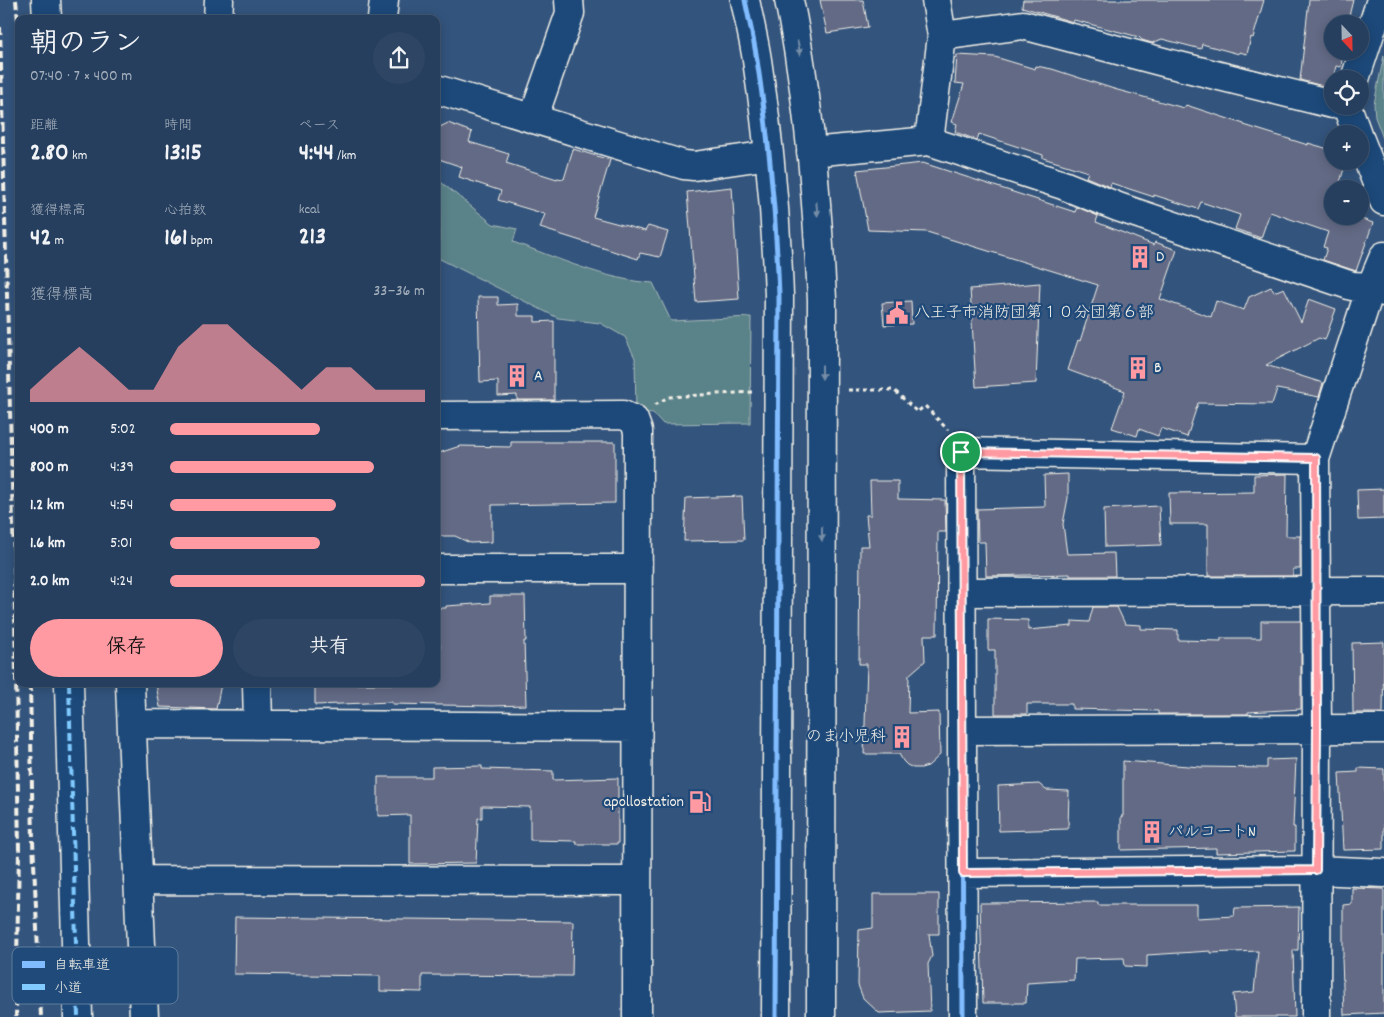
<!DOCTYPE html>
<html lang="ja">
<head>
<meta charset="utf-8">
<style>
	:root { --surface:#263f5e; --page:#2e4664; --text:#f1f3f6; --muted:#a4afbc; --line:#425873; --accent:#ff9aa2 }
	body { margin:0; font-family:Dekko,"Klee One",sans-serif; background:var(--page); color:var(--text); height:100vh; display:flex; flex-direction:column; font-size:19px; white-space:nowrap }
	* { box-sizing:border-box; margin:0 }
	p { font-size:16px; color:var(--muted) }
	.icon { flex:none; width:28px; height:28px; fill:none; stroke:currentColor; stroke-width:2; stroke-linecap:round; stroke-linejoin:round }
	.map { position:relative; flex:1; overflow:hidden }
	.details { position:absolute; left:15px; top:15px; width:425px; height:672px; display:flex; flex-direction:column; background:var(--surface); border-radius:10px; box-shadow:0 2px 12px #0003,0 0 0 1px var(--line) }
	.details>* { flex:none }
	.needle { width:32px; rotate:158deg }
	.controls { position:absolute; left:1324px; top:15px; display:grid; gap:10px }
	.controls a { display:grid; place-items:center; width:45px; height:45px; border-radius:50%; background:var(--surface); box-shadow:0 2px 12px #0003,0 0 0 1px var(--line); font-size:25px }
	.pin { position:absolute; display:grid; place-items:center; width:42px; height:42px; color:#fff; margin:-21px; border:2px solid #fff; border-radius:50%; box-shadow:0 1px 5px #0007 }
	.round { display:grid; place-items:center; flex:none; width:52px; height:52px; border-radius:26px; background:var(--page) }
	.headline { display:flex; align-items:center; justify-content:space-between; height:85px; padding:0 15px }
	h1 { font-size:28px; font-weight:700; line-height:38px }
	.stats { display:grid; grid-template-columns:repeat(3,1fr); gap:8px; height:85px; padding:5px 15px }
	.stats div { display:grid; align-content:center }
	.stats b { font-size:25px; font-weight:700 }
	.stats small { font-size:14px; font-weight:400 }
	.stats p { font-size:14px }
	.chart { height:140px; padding:10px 15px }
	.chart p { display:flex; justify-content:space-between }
	.chart svg { width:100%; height:90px; margin-top:5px; fill:var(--accent); opacity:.7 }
	.primary-button { display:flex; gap:10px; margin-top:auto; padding:10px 15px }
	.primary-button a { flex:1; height:58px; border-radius:30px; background:var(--accent); color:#111; font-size:20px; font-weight:700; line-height:58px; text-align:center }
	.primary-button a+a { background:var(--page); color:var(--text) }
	ul { padding:0 15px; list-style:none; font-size:16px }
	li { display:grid; grid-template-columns:80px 60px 1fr; align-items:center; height:38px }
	li i { height:12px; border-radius:6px; background:var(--accent) }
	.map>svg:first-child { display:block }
	.green { fill:#5a8289; stroke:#a7bab8 }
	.building { fill:#636b85; stroke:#f4f1e8 }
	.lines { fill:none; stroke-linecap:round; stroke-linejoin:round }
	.minor-casing { stroke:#f4f1e8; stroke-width:31 }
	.path { stroke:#f4f1e8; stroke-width:3; stroke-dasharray:4 4; stroke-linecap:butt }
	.minor { stroke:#1f4a7a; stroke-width:28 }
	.rail { stroke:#f4f1e8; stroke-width:4; stroke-dasharray:8 4; stroke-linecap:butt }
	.quiet { stroke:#80caff; stroke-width:4; stroke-dasharray:8 4; stroke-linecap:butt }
	.cycleway-casing { stroke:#1f4a7a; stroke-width:8 }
	.cycleway { stroke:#80bcff; stroke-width:5 }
	.oneway { fill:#748da6 }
	.route-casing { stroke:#fff; stroke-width:10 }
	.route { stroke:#ff9aa2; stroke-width:6 }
	.labels { text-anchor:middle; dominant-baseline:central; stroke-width:4.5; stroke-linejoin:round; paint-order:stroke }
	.poi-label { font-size:16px; fill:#f4f1e8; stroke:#1f4a7a; text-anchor:start }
	.key { fill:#1f4a7a; stroke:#5f7c9b; stroke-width:1 }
	.key-label { font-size:14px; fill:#f4f1e8 }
</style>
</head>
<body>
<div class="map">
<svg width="1384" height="1017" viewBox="0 0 1384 1017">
	<rect width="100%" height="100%" fill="#33547d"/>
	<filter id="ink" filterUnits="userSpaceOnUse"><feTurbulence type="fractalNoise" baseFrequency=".02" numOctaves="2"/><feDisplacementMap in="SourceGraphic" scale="10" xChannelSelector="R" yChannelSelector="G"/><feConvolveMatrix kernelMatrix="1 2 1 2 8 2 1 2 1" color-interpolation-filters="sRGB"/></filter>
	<g filter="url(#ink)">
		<!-- green -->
		<path class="green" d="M1384 55V141L1375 117 1374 104Z
			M436 182 442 183 493 224 517 229 513 242C558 258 605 280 653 283L671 321 751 317 750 423 663 424 653 413 636 412 635 358 625 337 600 323 558 318 438 258 440 214 436 213Z"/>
		<!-- building -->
		<path class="building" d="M820 0H863L868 27 827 33Z
			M1023 0H1264L1253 38 1251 37 1247 54 1239 52V54L1202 44 1201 49 1162 39 1152 43 1142 40 1139 37 1074 20 1073 22 1022 7Z
			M1309 0H1353L1347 24H1332V51H1343L1341 67 1336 66 1331 88 1300 80Z
			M957 55 995 57 1035 69 1036 66 1052 69 1114 89 1184 108 1186 105 1244 124V125L1308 145V143L1332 150V161L1346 162 1338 189H1332V205L1329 216H1354L1373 223 1356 271 1323 260 1327 248 1323 247 1328 232 1270 212 1261 238 1235 229 1240 215 1201 202 1198 209 1154 195V197L1111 183 1110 187 1086 177 1088 172 1043 158V155L979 134 977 140 955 132 957 124 952 122 964 84 955 83Z
			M448 123 472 132 469 142 509 154 506 163 557 179V178L564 179 573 149 610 160 593 217 645 231 648 226 668 232 660 257 640 253 638 259 540 228 545 214 498 200 501 191 459 177 462 167 436 158V129Z
			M923 163 1075 212 1077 207 1098 216 1096 222 1154 245 1155 242 1177 250 1160 299 1211 317 1216 301 1244 310 1249 297 1271 287 1274 292 1284 288 1301 322 1309 299 1336 309 1325 340 1319 338 1266 365 1323 383 1319 397 1277 389 1272 404 1198 403 1187 437 1161 428 1158 436 1139 429 1137 436 1112 428 1125 391 1068 370 1078 340 1080 341 1098 285 927 232 868 230 857 170Z
			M732 187 739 299 696 302 687 192Z
			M1040 283 1036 383 976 387 970 289Z
			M478 297H498V305L518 304V316H535V322L554 321V400H517V395L498 396V381L480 382Z
			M911 301 912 324 884 325 882 303Z
			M511 442H615V503L492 505V542L470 543 455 536H436V454L460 446 511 447Z
			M1068 474V498L1063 524 1067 554 1114 553 1115 576H1070V574L986 576 985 542H978L977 509 1045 507 1044 475Z
			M1287 474 1286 536H1300V569H1293V576H1208V524H1170L1169 493 1254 492V475Z
			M870 481H898V499L945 500 946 532H938L937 635H924L925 661 909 675 908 713 939 712 940 755 928 766 921 768H913L907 765 903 761 899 754H864L867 664H859L860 546H869L866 515H871Z
			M1384 489V519L1358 520 1357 490Z
			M742 496 744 540 684 541 686 498Z
			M1159 506 1161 545 1105 547 1104 509Z
			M490 596H525L526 641H524L526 705 492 706 392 704V702L315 705V684H439L440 644H436V608H446V606L490 603Z
			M1093 607H1117L1125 624 1141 625V629L1178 630V640L1221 641V638H1261V621H1301V709L1248 712V714H1158V711L1072 709V704H1027V714H995V650H988V619L1028 620V630L1072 626V621L1089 622Z
			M1384 642 1383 713H1353L1352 643Z
			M156 684H221L216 709 160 707Z
			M1296 759 1293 827H1295V851L1216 853V848L1121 850V816H1123V761L1201 767 1267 768V760Z
			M482 766V769L553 771V780L618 778V844H576V841L530 840V807L482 806V818H478L476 863 410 864V815L378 816V777H432V767Z
			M1358 768 1384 769V849L1343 850 1339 773 1358 772Z
			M1039 784 1046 790 1069 791 1068 829 999 831 998 786Z
			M1352 888 1384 889V1013L1344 1015 1342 958H1343V905L1352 904Z
			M873 894H939V934H929L932 956 928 964 930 1011 879 1013 863 998 858 985 859 930 873 928Z
			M1098 902V905H1197V918L1234 916 1235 908 1299 907 1298 950H1293L1295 1017H1235L1233 994 1254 992 1258 951 1211 953V951L1147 955V967L1125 966 1124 958 1075 959 1074 980 1027 983 1026 1003H983L980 903Z
			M235 917 573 921 572 976 422 975V992L380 991V976L234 974Z"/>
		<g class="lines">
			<defs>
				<path id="minor" d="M46 0 47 19
					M745 0C749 20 754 40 757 60 769 137 776 217 779 295L776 1017
					M789 0C809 98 817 199 822 299L821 1017
					M218 19 219 0
					M382 19 384 0
					M942 36 1023 25 1167 63 1332 104
					M1355 79 1381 0
					M436 89 684 165 694 166 769 155
					M1347 106 1357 134
					M533 119 570 13 569 0
					M1360 140 1384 201
					M929 141 1063 185 1118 207 1352 286 1371 287 1384 292
					M811 152 929 141 942 36 936 0
					M436 416 623 415 634 420 638 431 637 1017
					M436 569H636
					M962 592 1384 591
					M69 684 78 1017
					M130 684 144 1017
					M257 684 258 724
					M132 724 637 727
					M962 730 1384 729
					M963 873 1316 870 1384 873
					M138 880 637 881
					M963 1017 961 452 1315 459
					M1316 1017 1317 730 1315 459 1371 287 1384 256"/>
			</defs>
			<!-- minor casing -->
			<use href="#minor" class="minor-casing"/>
			<!-- path -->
			<path class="path" d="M848 390H894L917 412 925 406 948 430
				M655 405 668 397 752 392"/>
			<!-- minor -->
			<use href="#minor" class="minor"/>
			<!-- rail -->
			<path class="rail" d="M16 0 19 32
				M0 27 14 562 19 850 16 1017
				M30 684 33 841 41 1017"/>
			<!-- quiet -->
			<path class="quiet" d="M69 684 78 1017"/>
			<defs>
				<path id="cycleway" d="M745 0C749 20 754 40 757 60 769 137 776 217 779 295L776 1017
					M963 1017 961 452 1315 459"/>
			</defs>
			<!-- cycleway casing -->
			<use href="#cycleway" class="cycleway-casing"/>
			<!-- cycleway -->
			<use href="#cycleway" class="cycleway"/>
		</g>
		<!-- one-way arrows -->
		<defs><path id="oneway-solid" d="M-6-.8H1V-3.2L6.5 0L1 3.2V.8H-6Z" transform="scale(1.25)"/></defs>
		<g class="oneway">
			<use href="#oneway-solid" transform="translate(799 48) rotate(79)"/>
			<use href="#oneway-solid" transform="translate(817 209) rotate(84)"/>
			<use href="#oneway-solid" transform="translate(822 372) rotate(90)"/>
			<use href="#oneway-solid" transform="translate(822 534) rotate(90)"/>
		</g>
	</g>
	<g class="lines" filter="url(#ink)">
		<defs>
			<path id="route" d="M961 452 1316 458 1317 730 1316 870 963 873Z"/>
		</defs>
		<!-- route casing -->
		<use href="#route" class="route-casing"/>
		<!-- route -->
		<use href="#route" class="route"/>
	</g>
	<!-- icons -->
	<defs>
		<symbol id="building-bare" viewBox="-9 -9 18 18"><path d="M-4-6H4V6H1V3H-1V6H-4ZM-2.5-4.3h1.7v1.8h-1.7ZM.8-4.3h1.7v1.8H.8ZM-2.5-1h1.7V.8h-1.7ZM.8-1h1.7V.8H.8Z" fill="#ff9aa2" stroke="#1f4a7a" stroke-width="2.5" paint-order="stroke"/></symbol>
		<symbol id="civic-bare" viewBox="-9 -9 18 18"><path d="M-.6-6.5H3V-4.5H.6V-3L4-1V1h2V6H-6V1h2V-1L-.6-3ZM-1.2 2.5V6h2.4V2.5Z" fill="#ff9aa2" stroke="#1f4a7a" stroke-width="2.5" paint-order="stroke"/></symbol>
		<symbol id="fuel-bare" viewBox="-9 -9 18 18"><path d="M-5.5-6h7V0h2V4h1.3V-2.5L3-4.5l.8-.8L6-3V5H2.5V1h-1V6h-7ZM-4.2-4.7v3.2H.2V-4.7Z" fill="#ff9aa2" stroke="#1f4a7a" stroke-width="2.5" paint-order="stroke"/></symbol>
	</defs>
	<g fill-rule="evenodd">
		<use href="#building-bare" x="1124" y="241" width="32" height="32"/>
		<use href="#civic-bare" x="881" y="297" width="32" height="32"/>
		<use href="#building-bare" x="1122" y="352" width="32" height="32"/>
		<use href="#building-bare" x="501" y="360" width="32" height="32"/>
		<use href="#building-bare" x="886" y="721" width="32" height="32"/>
		<use href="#fuel-bare" x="684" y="786" width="32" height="32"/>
		<use href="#building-bare" x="1136" y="816" width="32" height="32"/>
	</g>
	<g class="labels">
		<!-- poi labels -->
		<g class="poi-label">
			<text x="1156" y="257">D</text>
			<text x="914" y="313">八王子市消防団第１０分団第６部</text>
			<text x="1154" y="368">B</text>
			<text x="534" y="376">A</text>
			<text x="886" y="737" text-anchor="end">のま小児科</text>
			<text x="684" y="802" text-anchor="end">apollostation</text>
			<text x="1168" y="832">パルコートN</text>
		</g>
	</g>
	<!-- legend -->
	<rect x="12" y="947" width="166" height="57" rx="8" class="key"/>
	<rect x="22" y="961" width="23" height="7" fill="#80bcff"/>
	<rect x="22" y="984" width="23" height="6" fill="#80caff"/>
	<g class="key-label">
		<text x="54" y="969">自転車道</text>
		<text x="54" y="992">小道</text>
	</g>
</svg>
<div class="controls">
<a><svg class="needle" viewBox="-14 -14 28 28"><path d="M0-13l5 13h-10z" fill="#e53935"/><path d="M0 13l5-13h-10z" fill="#a4afbc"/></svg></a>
<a><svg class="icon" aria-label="locate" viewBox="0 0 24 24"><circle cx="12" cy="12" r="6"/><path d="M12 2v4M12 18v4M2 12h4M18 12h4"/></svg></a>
<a>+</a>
<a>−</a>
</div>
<div class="pin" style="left:961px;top:452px;background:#1e9e55"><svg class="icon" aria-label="arrive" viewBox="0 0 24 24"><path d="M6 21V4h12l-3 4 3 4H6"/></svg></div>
<section class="details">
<div class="headline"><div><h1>朝のラン</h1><p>07:40 · 7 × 400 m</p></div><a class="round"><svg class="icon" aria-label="share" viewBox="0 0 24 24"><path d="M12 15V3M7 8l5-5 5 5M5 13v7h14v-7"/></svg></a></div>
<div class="stats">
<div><p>距離</p><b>2.80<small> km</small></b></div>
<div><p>時間</p><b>13:15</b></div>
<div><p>ペース</p><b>4:44<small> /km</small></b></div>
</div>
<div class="stats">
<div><p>獲得標高</p><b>42<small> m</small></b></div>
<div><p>心拍数</p><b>161<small> bpm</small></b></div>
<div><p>kcal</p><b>213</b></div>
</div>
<div class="chart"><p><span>獲得標高</span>33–36 m</p>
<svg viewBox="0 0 160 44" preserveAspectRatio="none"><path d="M0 44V38L10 27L20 17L30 27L40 38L50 38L60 17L70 6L80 6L90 17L100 27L110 38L120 27L130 27L140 38L150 38L160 38V44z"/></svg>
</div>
<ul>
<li><b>400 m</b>5:02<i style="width:59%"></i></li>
<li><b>800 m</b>4:39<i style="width:80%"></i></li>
<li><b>1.2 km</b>4:54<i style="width:65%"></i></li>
<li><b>1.6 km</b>5:01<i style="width:59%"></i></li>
<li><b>2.0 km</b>4:24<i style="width:100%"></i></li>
</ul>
<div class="primary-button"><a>保存</a><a>共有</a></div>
</section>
</div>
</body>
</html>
